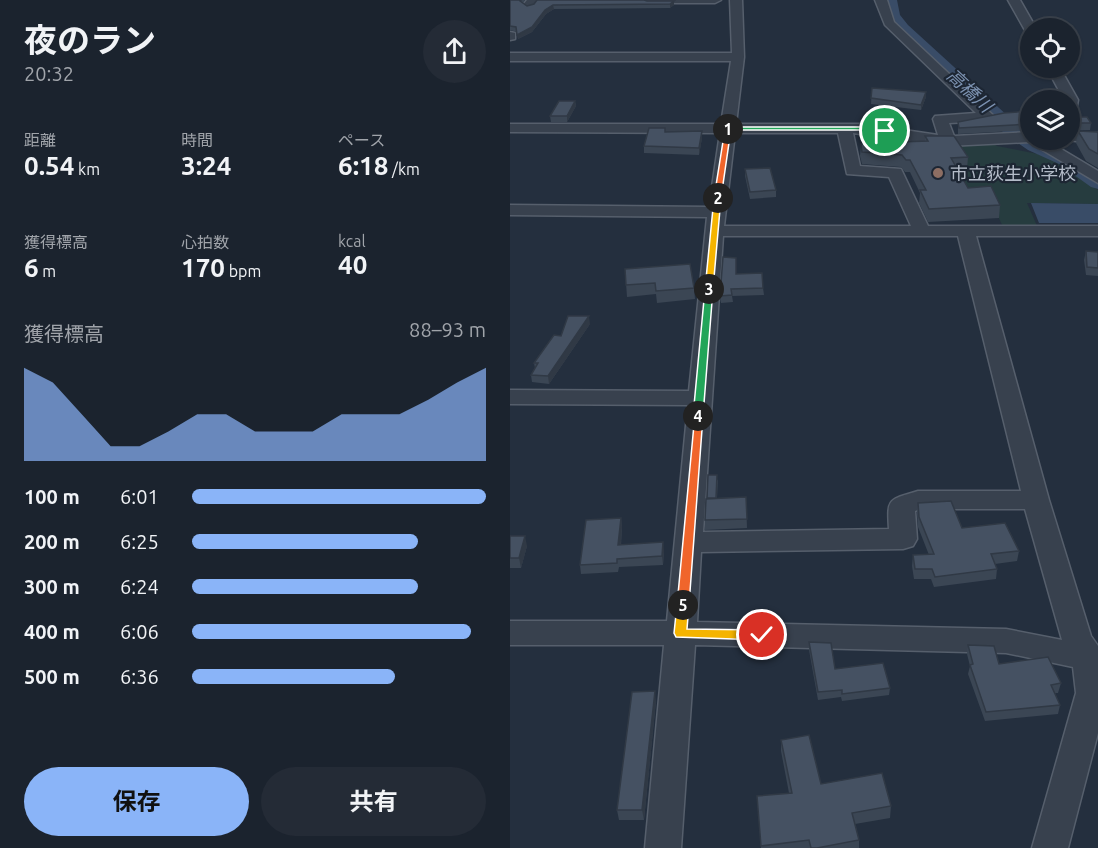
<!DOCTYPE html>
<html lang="ja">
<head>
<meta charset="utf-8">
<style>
	:root { --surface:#1b232e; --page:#242b36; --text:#f1f3f6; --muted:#a0a4aa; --line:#39404a; --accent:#8ab4f8 }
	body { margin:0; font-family:Ubuntu,"Noto Sans JP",sans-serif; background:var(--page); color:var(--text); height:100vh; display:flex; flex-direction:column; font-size:22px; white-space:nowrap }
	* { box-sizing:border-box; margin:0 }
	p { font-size:20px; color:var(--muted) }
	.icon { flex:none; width:33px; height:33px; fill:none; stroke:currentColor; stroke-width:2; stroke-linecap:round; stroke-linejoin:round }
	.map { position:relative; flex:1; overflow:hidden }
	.side { display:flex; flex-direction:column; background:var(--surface); width:510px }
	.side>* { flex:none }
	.buttons { position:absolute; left:510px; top:18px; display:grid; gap:12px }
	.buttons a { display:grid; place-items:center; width:60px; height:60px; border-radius:50%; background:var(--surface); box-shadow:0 2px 4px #0004,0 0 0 2px var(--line); font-size:30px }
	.pin { position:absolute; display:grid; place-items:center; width:51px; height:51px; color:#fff; margin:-26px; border:3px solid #fff; border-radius:50%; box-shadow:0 2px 6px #0007 }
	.km { position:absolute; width:30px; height:30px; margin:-15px; border-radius:50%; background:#222; color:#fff; font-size:16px; line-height:30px; text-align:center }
	.round { display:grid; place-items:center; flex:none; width:63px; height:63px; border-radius:32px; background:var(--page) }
	.overview { display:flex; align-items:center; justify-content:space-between; height:102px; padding:0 24px }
	h1 { font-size:33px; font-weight:700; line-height:45px }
	.stats { display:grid; grid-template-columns:repeat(3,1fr); gap:9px; height:102px; padding:6px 24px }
	.stats div { display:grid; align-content:center }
	.stats b { font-size:26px; font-weight:700 }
	.stats small { font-size:16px; font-weight:400 }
	.stats p { font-size:16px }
	.chart { height:168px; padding:12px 24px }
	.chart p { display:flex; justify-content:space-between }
	.chart svg { width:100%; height:108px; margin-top:6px; fill:var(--accent); opacity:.7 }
	.action { display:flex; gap:12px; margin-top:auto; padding:12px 24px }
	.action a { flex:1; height:69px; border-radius:36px; background:var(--accent); color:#111; font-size:24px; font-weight:700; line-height:69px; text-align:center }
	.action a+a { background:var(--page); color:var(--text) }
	ul { padding:0 24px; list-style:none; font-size:20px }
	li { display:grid; grid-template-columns:96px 72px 1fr; align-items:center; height:45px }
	li i { height:15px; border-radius:8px; background:var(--accent) }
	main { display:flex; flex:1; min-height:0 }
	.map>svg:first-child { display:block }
	.green { fill:#263c3f }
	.water { fill:#394c67 }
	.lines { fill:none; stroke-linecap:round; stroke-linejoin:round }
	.river { fill:#394c67; fill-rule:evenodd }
	.minor-casing { stroke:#565f6c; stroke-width:3 }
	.minor { fill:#38414e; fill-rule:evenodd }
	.wall { fill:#3b4654 }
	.shaded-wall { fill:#303945 }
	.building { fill:#455162; stroke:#303945; stroke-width:1.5 }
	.split-1 { fill:#22a559; stroke:#fff; stroke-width:1.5 }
	.split-2 { fill:#f0652b; stroke:#fff; stroke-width:1.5 }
	.split-3 { fill:#f5b400; stroke:#fff; stroke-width:1.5 }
	.split-4 { fill:#22a559; stroke:#fff; stroke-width:1.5 }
	.split-5 { fill:#f0652b; stroke:#fff; stroke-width:1.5 }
	.split-6 { fill:#f5b400; stroke:#fff; stroke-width:1.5 }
	.education-dot { fill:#8d6e63; stroke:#1d2633; stroke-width:2 }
	.labels { text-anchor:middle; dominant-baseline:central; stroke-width:4.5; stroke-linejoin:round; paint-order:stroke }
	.far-water-label { font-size:18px; font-style:italic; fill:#7c92b1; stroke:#1d2633 }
	.far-poi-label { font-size:18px; fill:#b4bcc9; stroke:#1d2633; text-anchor:start }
</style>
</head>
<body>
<main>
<section class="side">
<div class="overview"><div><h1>夜のラン</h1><p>20:32</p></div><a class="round"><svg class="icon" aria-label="share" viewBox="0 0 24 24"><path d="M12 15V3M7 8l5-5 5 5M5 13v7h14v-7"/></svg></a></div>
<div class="stats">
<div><p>距離</p><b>0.54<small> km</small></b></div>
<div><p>時間</p><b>3:24</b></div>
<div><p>ペース</p><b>6:18<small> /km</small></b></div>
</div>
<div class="stats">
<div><p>獲得標高</p><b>6<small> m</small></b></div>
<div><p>心拍数</p><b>170<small> bpm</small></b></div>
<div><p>kcal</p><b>40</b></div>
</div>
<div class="chart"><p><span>獲得標高</span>88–93 m</p>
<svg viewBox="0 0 160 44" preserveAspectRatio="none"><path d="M0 44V6L10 12L20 25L30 38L40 38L50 32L60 25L70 25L80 32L90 32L100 32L110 25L120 25L130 25L140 19L150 12L160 6V44z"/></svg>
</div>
<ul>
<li><b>100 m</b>6:01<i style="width:100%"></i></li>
<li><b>200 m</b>6:25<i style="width:77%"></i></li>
<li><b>300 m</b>6:24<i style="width:77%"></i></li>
<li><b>400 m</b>6:06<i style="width:95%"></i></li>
<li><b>500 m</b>6:36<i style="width:69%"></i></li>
</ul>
<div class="action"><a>保存</a><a>共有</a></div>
</section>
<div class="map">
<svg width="588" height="848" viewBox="0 0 588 848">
	<rect width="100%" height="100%" fill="#242f3e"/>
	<!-- green -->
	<path class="green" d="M482 143 487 146 528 154 543 160 588 190V204L517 203 528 228 493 227 480 199 457 200 440 170 456 169 440 145Z"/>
	<!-- water -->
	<path class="water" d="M521 203 588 204V223H529Z"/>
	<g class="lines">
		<!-- river -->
		<path class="river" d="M373 0H387L390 15 398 25 510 127 520 134V140C542 140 571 161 588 173V189L581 187 549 164 518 150 496 135 388 31 376 16Z"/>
		<defs>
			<path id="minor" d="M17 0H29L23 7 19 8 13 5Z
				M131 0H211L205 3H137Z
				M220 0H232L234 57 226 124H354L428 135 423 119 425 116 466 113 375 25 365 0H377L384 22 485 117 478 121 439 123 444 136 520 132V140H536L588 171V183L519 142 438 146 343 133 350 166 391 169 418 226H588V236H466L539 500 581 636 588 646V733L558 848H522L566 693 563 667 496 653 185 645 171 848H135L154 645H0V621H157L178 405 0 404V390L179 391 197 217 0 215V205L199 207 210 133 0 132V124H211L221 61H0V53H222ZM225 133H328L337 174 379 177 401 226H214ZM213 236H448L511 491H408C378 500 377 498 379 529L193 532ZM410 509H515L552 640 496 629 187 622 191 552 393 549 403 546 407 539 405 511Z
				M498 0H510L526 28H520V32H516Z
				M0 32 5 33V39L0 40Z
				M537 68H550L568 100 565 116 560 117V100H554Z
				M560 132 588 133V143L555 140H560Z"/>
		</defs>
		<!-- minor casing -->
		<use href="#minor" class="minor-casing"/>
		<!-- minor -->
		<use href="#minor" class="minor"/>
	</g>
	<!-- wall -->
	<path class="wall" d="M0 0H15L13 3 17 6 137 1H164V5L160 8 44 9 36 14 22 32 8 39 7 32 0 30Z
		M362 88 416 92V97L411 110 361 104Z
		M65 101 66 106 57 122H41L40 116Z
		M520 111V131V130L448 134V122Z
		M560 117 581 123 580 130H560Z
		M354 125 388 142 415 141V136L458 157 457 169H448L458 188 490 205 489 218 418 222 409 203 410 193 400 172H395L391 167 352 164 350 156 351 144H354Z
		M568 131 588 132V168L576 161 566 143Z
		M156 132 192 138 189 155 134 153V146Z
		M235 169 266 190V197L240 199 235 176Z
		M576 251 588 252V276L576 275 574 260Z
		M115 269 184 288 185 299 147 303 146 294 117 297Z
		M226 274 253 288 254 295 222 296 223 302 211 303 210 296Z
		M80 324 39 384 22 382 21 375 25 368 24 363 51 336Z
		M208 479 207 498 236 497 237 528 195 530V520L197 499Z
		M408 503 452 528 509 551 507 561 485 564 487 569 486 579 424 587 421 579H404L402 566 403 555H419L408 527 407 512Z
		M111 518 112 527 111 545 154 551 153 565 109 567 108 572 71 574 70 565Z
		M0 536 17 546 11 568H0Z
		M299 642 325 669 380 688 379 695 332 701 331 697 308 700 299 650Z
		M458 645 489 664 551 683 548 693H545L550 705 548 714 475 721 458 674 460 666 457 654Z
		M146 701 134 820H109L107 810 119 716Z
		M271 740 311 784 381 806 380 818 345 824 349 840V848H251L247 796 279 793 271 751Z"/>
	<!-- shaded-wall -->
	<path class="shaded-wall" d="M164 1V5L160 8V4Z
		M43 5 44 9 36 14 22 32 8 39 7 35 35 10Z
		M416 92V97L411 110V105Z
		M65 101 66 106 57 122V116Z
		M192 131V138L189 155V148Z
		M79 316 80 324 39 384 38 376Z
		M111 518 112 527 110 554 108 545Z
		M15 536 17 546 11 568 9 558Z
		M153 542 154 551 153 565 152 556Z
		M145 691 146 701 134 820 132 810Z"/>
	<!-- building -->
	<path class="building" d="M0 0H11L10 1 17 6 24 4 27 0H134L137 1H164L160 4 43 5 35 10 22 27 7 35 6 27 0 26Z
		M362 88 416 92 411 105 361 98Z
		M49 101H65L57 116H40Z
		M520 111V124L449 128 448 122 494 113Z
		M560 117H577L581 123H560Z
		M354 125 377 128 388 142 418 141 415 136H444L458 157 441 158 458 188 481 186 490 205 419 209 410 190H416L400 160H396L392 155 352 152 351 144 356 143Z
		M139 128H155V132L192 131 189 148 134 146Z
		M568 131 588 132V154L579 149Z
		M260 168 266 190 240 192 235 169Z
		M576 251 588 252V268L577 267Z
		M213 257 226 258V274L252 273 253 288 221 289 222 295 210 296Z
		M180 264 184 288 146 291 145 283 116 285 115 269Z
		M58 316H79L38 376 21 375 28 363H24L44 335 51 336Z
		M198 475H207L206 498H197Z
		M236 497 237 519 195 520 196 499Z
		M441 501 452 528 495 523 509 551 481 554 487 569 425 577 422 569H405L403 555 424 554 409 517 408 503Z
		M111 518 108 545 153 542 152 556 107 559V563L70 565 76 520Z
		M0 536H15L9 558H0Z
		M299 642 321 643 325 669 373 663 380 688 332 694V690L308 692Z
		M458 645 484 646 489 664 538 657 551 683 541 685 550 705 476 712 460 665 463 664Z
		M145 691 132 810H107L119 716 122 692Z
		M299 735 311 784 372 773 381 806 342 813 349 840 307 848H301L299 840 251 846 247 796 282 793 271 740Z"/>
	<!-- split-1 -->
	<path class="split-1" d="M218 127H354L378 131 375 133 354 130H216Z"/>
	<!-- split-2 -->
	<path class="split-2" d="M218 127 221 129 211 198 208 200 204 198 215 129Z"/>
	<!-- split-3 -->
	<path class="split-3" d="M208 196 211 198 203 289 199 292 195 289 204 198Z"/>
	<!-- split-4 -->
	<path class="split-4" d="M199 287 203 289 193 416 188 419 183 416 195 289Z"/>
	<!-- split-5 -->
	<path class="split-5" d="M185 414 193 416 179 605 173 610 167 605Z"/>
	<!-- split-6 -->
	<path class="split-6" d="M173 601 179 605 177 629 252 630 258 635 252 640 166 637 164 633 167 605Z"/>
	<!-- markers -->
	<circle class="education-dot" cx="428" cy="173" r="6"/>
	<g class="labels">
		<!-- far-water labels -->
		<g class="far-water-label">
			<text transform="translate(460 90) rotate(43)">高橋川</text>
		</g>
		<!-- far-poi labels -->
		<g class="far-poi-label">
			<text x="440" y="173">市立荻生小学校</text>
		</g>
	</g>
</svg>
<div class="buttons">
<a><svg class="icon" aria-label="locate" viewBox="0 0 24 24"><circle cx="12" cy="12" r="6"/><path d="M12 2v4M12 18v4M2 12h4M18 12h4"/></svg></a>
<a><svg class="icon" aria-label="layers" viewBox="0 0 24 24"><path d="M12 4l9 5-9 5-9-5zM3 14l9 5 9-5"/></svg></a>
</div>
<div class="pin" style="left:375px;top:131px;background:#1e9e55"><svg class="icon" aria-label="arrive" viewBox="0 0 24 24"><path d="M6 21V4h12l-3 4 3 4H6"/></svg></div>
<div class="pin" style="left:252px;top:635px;background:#d93025"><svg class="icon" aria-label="check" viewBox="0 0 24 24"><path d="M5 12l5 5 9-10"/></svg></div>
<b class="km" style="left:218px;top:129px">1</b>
<b class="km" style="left:208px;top:198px">2</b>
<b class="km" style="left:199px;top:289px">3</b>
<b class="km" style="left:188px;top:416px">4</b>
<b class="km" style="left:173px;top:605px">5</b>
</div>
</main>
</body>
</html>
